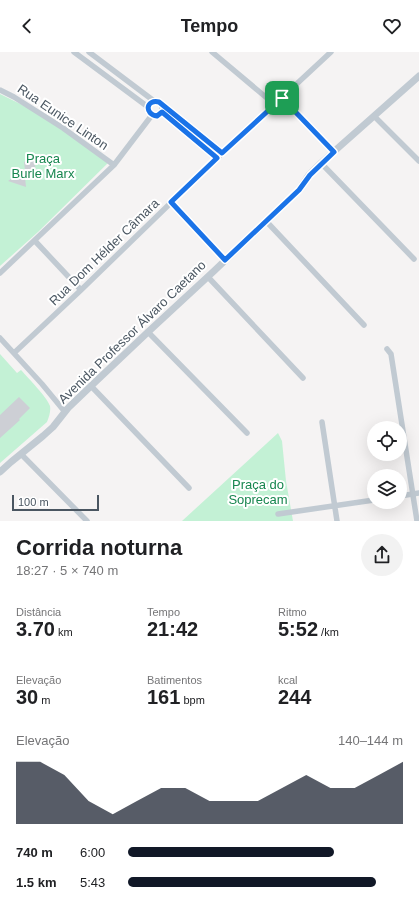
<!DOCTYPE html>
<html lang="pt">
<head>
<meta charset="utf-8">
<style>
	:root { --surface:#fff; --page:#f2f2f2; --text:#202124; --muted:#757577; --accent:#111827 }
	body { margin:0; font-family:Arial,sans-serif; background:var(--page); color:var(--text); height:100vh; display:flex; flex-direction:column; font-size:15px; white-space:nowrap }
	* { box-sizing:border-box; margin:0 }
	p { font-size:13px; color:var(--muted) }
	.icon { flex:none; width:22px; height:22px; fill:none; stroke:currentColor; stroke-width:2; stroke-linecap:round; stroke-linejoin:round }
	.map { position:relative; height:469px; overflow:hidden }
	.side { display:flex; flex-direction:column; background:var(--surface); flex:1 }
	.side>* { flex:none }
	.fabs { position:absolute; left:367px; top:369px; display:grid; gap:8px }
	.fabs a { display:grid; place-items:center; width:40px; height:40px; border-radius:50%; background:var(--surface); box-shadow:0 4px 16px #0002; font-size:20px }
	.scale { position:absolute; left:12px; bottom:10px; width:87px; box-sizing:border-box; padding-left:4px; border:2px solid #4a5661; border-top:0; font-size:11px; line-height:14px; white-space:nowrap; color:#4a5661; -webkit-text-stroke:3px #fff; paint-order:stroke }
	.pin { position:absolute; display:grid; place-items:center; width:34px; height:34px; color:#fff; margin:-17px; border-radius:8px; box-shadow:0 2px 6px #0006 }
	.round { display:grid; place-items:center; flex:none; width:42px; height:42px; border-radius:21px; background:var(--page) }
	.headline { display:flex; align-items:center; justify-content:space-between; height:68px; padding:0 16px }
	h1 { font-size:22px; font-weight:700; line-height:30px }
	.metrics { display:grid; grid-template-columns:repeat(3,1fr); gap:6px; height:68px; padding:4px 16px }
	.metrics div { display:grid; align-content:center }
	.metrics b { font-size:20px; font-weight:700 }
	.metrics small { font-size:11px; font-weight:400 }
	.metrics p { font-size:11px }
	.chart { height:112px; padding:8px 16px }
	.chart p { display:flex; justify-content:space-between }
	.chart svg { width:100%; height:72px; margin-top:4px; fill:var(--accent); opacity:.7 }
	ul { padding:0 16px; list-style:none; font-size:13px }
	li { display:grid; grid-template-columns:64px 48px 1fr; align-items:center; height:30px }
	li i { height:10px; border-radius:5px; background:var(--accent) }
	header { display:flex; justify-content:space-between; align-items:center; height:52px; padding:0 16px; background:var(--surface); font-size:18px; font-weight:700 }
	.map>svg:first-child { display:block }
	.green { fill:#c3f1d5 }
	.building { fill:#cdcfd5 }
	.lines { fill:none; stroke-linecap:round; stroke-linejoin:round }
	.minor { stroke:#c1cad2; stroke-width:5.5 }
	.tertiary { stroke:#c1cad2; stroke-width:7 }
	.route-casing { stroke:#fff; stroke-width:8 }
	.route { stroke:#1a73e8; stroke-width:5 }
	.labels { text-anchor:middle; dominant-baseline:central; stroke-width:4; stroke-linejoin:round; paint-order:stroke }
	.street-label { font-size:13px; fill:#4a5661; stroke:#fff }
	.park-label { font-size:13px; fill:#17864f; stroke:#fff }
</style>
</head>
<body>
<header><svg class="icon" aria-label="back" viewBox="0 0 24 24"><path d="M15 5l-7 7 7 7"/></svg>Tempo<svg class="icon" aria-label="heart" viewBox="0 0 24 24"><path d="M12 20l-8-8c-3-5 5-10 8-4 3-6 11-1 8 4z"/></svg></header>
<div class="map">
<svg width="419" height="469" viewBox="0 0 419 469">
	<rect width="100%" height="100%" fill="#f5f3f3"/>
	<!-- green -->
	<path class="green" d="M0 42 53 68 110 109 38 180 0 214Z
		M0 302 17 321 21 318C28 326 47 345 50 354 51 359 49 365 47 370L0 411Z
		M278 381 282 389 286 429 293 469H182Z"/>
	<!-- building -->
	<path class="building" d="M34 106 36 120 25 125 26 135 8 129 25 118 24 110Z
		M19 345 30 356 19 367 20 368 0 386V363Z"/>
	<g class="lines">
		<!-- minor -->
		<path class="minor" d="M74 0 148 55
			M89 0 154 49
			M212 0 274 52
			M0 38 14 45 63 76 114 113
			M282 46 334 100
			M162 53V60C149 74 140 46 159 50L222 101
			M162 60 217 106
			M374 64 419 109
			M321 111 414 207
			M171 150 225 207
			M266 169 364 273
			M35 189 81 238
			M0 221 114 113 152 63
			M208 225 303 326
			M148 280 247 381
			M0 286 42 332 65 360
			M387 297 391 302 417 469
			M14 301 81 238 217 106 331 0
			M91 334 189 436
			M322 370 337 469
			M21 402 87 469
			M400 444 419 441
			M278 462 374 448"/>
		<!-- tertiary -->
		<path class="tertiary" d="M0 420 11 410 43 384 53 375 68 356 91 334 148 280 214 219 299 138 309 123 321 111 419 24"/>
	</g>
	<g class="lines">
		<defs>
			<path id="route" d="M282 46 334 100 310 123 299 138 225 208 171 150 217 106 162 60 157 64C144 62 146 47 159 50L222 101Z"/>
		</defs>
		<!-- route casing -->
		<use href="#route" class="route-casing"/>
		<!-- route -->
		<use href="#route" class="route"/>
	</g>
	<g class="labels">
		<!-- street labels -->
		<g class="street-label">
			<text transform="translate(63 65) rotate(34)">Rua Eunice Linton</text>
			<text transform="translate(104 200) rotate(-44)">Rua Dom Hélder Câmara</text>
			<text transform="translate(132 280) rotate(-44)">Avenida Professor Álvaro Caetano</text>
		</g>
		<!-- park labels -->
		<g class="park-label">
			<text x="43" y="106">Praça<tspan x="43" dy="15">Burle Marx</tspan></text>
			<text x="258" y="432">Praça do<tspan x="258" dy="15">Soprecam</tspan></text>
		</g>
	</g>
</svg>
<div class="fabs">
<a><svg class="icon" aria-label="locate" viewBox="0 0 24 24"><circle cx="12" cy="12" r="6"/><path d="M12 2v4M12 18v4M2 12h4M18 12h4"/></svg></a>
<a><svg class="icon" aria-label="layers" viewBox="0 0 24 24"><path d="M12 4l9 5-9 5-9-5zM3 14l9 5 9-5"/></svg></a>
</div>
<div class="scale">100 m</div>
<div class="pin" style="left:282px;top:46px;background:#1e9e55"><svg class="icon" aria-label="arrive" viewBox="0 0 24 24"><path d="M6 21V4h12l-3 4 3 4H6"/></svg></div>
</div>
<section class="side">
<div class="headline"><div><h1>Corrida noturna</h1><p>18:27 · 5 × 740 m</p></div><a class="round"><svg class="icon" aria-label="share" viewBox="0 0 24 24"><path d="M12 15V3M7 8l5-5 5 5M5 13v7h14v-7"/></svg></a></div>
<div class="metrics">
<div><p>Distância</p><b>3.70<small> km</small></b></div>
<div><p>Tempo</p><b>21:42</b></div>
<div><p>Ritmo</p><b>5:52<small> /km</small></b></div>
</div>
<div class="metrics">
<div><p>Elevação</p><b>30<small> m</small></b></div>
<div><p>Batimentos</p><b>161<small> bpm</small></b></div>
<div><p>kcal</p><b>244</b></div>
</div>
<div class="chart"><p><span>Elevação</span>140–144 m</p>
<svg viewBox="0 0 160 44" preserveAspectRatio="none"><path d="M0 44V6L10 6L20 14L30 30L40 38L50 30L60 22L70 22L80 30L90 30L100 30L110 22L120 14L130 22L140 22L150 14L160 6V44z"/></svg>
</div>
<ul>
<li><b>740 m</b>6:00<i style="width:75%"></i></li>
<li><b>1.5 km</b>5:43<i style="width:90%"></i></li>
</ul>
</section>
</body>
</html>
